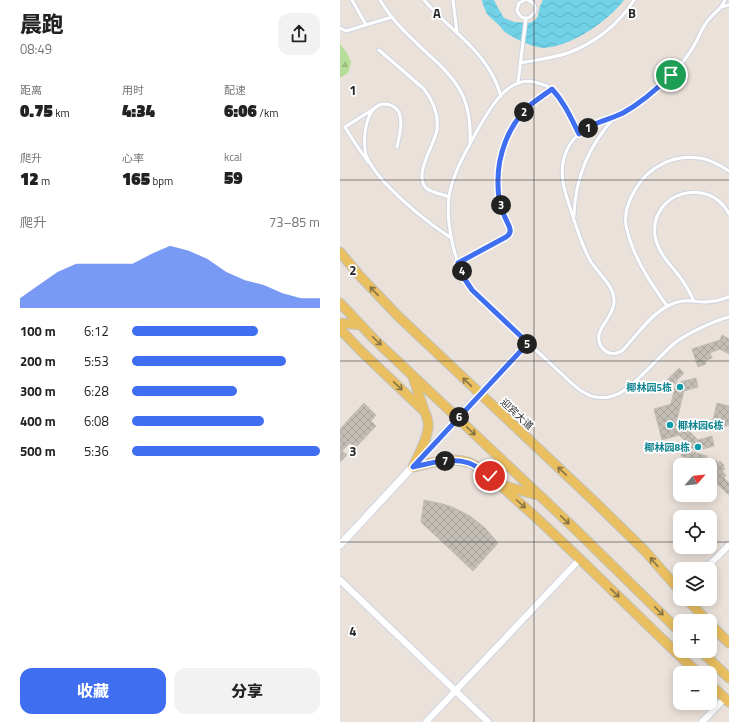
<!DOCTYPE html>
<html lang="zh">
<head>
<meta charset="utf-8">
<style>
	:root { --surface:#fff; --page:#f2f2f2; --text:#222; --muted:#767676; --accent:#406ef0 }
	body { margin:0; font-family:"Titillium Web","Noto Sans SC",sans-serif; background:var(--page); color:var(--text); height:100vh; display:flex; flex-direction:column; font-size:15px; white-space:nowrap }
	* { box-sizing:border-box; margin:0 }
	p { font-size:13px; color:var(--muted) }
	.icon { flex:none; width:22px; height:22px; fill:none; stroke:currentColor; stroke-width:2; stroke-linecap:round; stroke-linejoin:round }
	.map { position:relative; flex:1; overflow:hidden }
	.panel { display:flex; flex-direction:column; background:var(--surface); width:340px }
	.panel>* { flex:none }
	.needle { width:26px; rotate:63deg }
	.fabs { position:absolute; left:333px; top:458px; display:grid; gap:8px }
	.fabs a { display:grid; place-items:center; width:44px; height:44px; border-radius:8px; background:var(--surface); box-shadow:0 2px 10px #0003; font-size:20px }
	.pin { position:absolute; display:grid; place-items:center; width:34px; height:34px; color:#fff; margin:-17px; border:2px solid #fff; border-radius:50%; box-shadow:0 1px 4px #0007 }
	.km { position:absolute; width:20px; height:20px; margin:-10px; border-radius:50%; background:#222; color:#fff; font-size:11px; line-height:20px; text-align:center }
	.round { display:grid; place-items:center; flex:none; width:42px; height:42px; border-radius:12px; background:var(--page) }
	.headline { display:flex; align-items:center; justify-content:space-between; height:68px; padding:0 20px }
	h1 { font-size:22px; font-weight:800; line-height:30px }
	.figures { display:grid; grid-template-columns:repeat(3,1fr); gap:6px; height:68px; padding:4px 20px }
	.figures div { display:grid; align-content:center }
	.figures b { font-size:17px; font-weight:800 }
	.figures small { font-size:11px; font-weight:400 }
	.figures p { font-size:11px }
	.chart { height:112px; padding:8px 20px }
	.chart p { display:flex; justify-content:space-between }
	.chart svg { width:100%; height:72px; margin-top:4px; fill:var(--accent); opacity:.7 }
	.primary-button { display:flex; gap:8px; margin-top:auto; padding:8px 20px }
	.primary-button a { flex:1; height:46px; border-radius:12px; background:var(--accent); color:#fff; font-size:16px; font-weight:800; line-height:46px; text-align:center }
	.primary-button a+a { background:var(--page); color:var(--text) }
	ul { padding:0 20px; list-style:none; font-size:13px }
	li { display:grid; grid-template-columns:64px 48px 1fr; align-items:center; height:30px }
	li i { height:10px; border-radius:5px; background:var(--accent) }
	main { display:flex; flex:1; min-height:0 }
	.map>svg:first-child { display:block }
	.forest { fill:url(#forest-firs) }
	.water { fill:url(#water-waves) }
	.building { fill:url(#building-cross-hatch); stroke:#c4bdb4 }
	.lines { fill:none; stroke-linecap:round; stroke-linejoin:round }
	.service-casing { stroke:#cfd4e0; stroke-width:5 }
	.minor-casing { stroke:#cfd4e0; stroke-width:8 }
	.tertiary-casing { stroke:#cfd4e0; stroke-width:9 }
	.primary-casing { stroke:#c3c3c3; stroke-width:11 }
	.service { stroke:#fff; stroke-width:3 }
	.minor { stroke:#fff; stroke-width:6 }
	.tertiary { stroke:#fff; stroke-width:7 }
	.primary { stroke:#e9bf60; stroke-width:9 }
	.oneway { stroke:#887444 }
	.route-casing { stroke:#fff; stroke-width:8 }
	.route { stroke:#406ef0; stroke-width:5 }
	.grid { fill:none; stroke:#282828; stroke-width:1; stroke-opacity:0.55 }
	.culture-dot { fill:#0f9aa8; stroke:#fff; stroke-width:1.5 }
	.labels { text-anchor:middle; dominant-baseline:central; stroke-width:3.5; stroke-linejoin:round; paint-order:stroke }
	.culture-label { font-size:10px; font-weight:bold; fill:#0d838f; stroke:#fff; text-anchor:end }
	.street-label { font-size:10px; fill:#282828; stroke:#fff }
	.grid-label { font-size:13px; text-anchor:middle; font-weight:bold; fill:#282828; stroke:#fff; stroke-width:3.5; stroke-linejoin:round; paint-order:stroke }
</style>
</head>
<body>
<main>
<section class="panel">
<div class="headline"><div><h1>晨跑</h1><p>08:49</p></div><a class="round"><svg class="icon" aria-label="share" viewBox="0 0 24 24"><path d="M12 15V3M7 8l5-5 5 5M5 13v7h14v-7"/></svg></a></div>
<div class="figures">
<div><p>距离</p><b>0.75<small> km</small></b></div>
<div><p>用时</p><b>4:34</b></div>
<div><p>配速</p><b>6:06<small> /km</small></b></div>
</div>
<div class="figures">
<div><p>爬升</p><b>12<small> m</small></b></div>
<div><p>心率</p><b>165<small> bpm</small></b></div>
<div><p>kcal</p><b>59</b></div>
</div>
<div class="chart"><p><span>爬升</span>73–85 m</p>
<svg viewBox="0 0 160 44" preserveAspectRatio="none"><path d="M0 44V38L10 30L20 22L30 17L40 17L50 17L60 17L70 11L80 6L90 9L100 14L110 22L120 27L130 30L140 35L150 38L160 38V44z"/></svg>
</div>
<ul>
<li><b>100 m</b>6:12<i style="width:67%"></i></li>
<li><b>200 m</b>5:53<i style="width:82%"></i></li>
<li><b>300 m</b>6:28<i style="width:56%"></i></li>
<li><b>400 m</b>6:08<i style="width:70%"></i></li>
<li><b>500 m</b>5:36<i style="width:100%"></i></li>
</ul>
<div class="primary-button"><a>收藏</a><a>分享</a></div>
</section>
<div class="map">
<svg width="389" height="722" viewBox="0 0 389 722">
	<defs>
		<pattern id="forest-firs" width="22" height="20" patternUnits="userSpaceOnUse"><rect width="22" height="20" fill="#b5de98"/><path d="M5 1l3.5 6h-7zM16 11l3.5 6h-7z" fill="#9cbe83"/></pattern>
		<pattern id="water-waves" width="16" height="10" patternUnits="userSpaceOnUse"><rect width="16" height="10" fill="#71d1e7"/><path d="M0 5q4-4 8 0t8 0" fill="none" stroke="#62b3c6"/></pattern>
		<pattern id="building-cross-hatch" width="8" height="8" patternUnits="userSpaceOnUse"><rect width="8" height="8" fill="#c2bdb5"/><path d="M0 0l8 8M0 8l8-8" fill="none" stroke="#a7a29c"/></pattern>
	</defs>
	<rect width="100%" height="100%" fill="#eae1da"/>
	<!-- forest -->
	<path class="forest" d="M0 44 7 53 11 62 8 73 0 78Z"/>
	<!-- water -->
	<path class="water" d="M142 0H154L157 6 164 18 174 22 190 23 195 20 198 16 200 6 203 0H284C267 22 232 46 204 48 193 48 173 38 165 32 162 30 161 27 159 25 155 21 150 18 147 14 145 10 143 5 142 0Z"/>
	<!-- building -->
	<path class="building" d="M382 335 389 339V354L380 349 370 353 372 358 365 361 366 364 358 367 352 349 380 340Z
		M339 368 344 373 327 391 321 386Z
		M356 378 358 387 344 391 337 419 358 440 372 436 374 446 355 451 339 435 322 440 314 409 331 404 336 383Z
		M24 403 36 415 31 421 36 426 16 447 10 443 2 451 7 455 0 462V429Z
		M377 403 389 406V425L374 430 371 420H373Z
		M342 449 367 456 365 463 341 456Z
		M376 460 378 463 380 461 384 465 383 467 385 469 382 471 386 475 384 478 389 483V495L376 483 375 484 370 480V467Z
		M84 500 103 504 112 507 130 516 145 528 158 543 133 571 81 522Z"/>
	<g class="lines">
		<defs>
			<path id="service" d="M12 0 26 25
				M40 0C53 22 71 38 89 55 100 65 110 74 118 87 129 104 131 123 130 143
				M84 0C112 33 148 51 161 96
				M113 0 117 32
				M185 0 179 3 177 10C183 30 207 8 188 0
				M385 0C384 2 382 6 380 8 378 11 374 13 372 16 368 20 365 24 363 28 360 32 359 37 356 42 342 69 310 98 283 113 259 126 233 126 224 158 218 179 228 200 234 220 239 234 243 248 251 262 257 271 271 284 273 294 275 301 274 308 270 314 267 321 260 328 259 335 257 345 266 356 277 353 277 353 282 351 282 351 299 333 317 304 343 301 350 300 358 302 365 302 373 302 381 300 389 297
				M381 7 389 5
				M0 28 6 31 52 17
				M39 50 84 89C93 101 99 114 97 129 95 145 73 174 86 188 92 193 102 194 109 197
				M180 63C196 60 213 58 228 53 255 43 279 24 294 0
				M178 83 186 18
				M239 134C233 122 228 108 219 97 214 90 206 85 198 83 168 73 149 110 137 131 126 151 113 173 109 196 106 221 113 257 125 278 132 292 144 302 155 312 169 326 183 339 198 352 207 360 215 368 224 376 231 383 238 390 247 394 254 398 262 398 269 397 289 395 319 355 336 342 348 333 374 321 389 317
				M57 147C59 137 64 120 58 111 55 107 50 104 45 104 25 104 22 141 26 155 30 166 38 175 45 183 65 204 87 222 111 238
				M28 162 13 140 5 127 35 108
				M234 216C235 178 249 145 275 117
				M118 263 168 235C172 228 164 217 162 209 153 173 161 133 189 106 196 100 204 95 211 89
				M354 301C350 293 346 285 340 277 330 264 318 253 315 236 309 192 370 175 389 214
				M327 306C313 286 299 266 291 243 289 237 287 231 286 225 284 213 289 200 295 190 307 168 333 154 359 158 369 159 380 165 389 171"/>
			<path id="minor" d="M140 394 188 343
				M365 569 389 545
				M0 580 148 722
				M86 722 240 559
				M362 722 385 698"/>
			<path id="tertiary" d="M0 545 140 394"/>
			<path id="primary" d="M0 252 19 275 58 316 256 503 305 551 340 591
				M0 303 35 340 233 527 340 632
				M0 323 21 325
				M0 329 22 352 85 412C87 417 89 422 88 428 87 441 78 455 73 467
				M73 377 84 410
				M73 467C91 463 112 456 130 463 149 472 172 497 189 511 247 564 301 620 358 673
				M161 485 197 495
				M347 599 367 621
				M370 624 389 643
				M361 651 389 678
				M370 684 389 702"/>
		</defs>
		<!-- service casing -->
		<use href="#service" class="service-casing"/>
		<!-- minor casing -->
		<use href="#minor" class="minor-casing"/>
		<!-- tertiary casing -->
		<use href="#tertiary" class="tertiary-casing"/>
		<!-- primary casing -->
		<use href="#primary" class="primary-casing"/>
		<!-- service -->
		<use href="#service" class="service"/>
		<!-- minor -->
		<use href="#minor" class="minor"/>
		<!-- tertiary -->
		<use href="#tertiary" class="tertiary"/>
		<!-- primary -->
		<use href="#primary" class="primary"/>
	</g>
	<!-- one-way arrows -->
	<defs><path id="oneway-shaft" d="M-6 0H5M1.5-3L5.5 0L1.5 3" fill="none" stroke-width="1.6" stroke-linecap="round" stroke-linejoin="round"/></defs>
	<g class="oneway">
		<use href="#oneway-shaft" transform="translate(34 291) rotate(-133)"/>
		<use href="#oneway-shaft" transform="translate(37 341) rotate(44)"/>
		<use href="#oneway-shaft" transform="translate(127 382) rotate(-137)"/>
		<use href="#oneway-shaft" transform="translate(58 386) rotate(43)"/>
		<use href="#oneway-shaft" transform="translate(131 431) rotate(43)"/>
		<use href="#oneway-shaft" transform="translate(222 471) rotate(-137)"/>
		<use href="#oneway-shaft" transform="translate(181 504) rotate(42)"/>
		<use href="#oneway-shaft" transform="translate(225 520) rotate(43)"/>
		<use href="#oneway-shaft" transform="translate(314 562) rotate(-131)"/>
		<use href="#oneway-shaft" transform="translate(275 593) rotate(44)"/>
		<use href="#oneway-shaft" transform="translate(319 611) rotate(44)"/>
	</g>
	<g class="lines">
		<defs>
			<path id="route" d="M150 476C143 471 137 466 129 463 111 457 91 463 73 467L188 343 132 290 124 278 118 263 166 237C169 235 171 233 170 229 169 225 166 220 164 215 160 206 158 195 158 185 157 156 168 126 189 106 196 100 204 95 212 89 224 102 231 118 239 134 250 123 269 120 283 113 301 103 317 89 331 75"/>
		</defs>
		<!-- route casing -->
		<use href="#route" class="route-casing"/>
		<!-- route -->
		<use href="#route" class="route"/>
	</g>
	<!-- grid -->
	<path class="grid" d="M194 0V722M0 180H389M0 361H389M0 542H340M370 542H389"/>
	<!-- markers -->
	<g class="culture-dot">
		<circle cx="340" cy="387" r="4"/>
		<circle cx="330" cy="425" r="4"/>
		<circle cx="358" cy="447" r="4"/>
	</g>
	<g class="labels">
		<!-- culture labels -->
		<g class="culture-label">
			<text x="332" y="387">椰林园5栋</text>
			<text x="338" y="425" text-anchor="start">椰林园6栋</text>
			<text x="350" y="447">椰林园8栋</text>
		</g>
		<!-- street labels -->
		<g class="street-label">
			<text transform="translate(177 414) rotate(43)">迎宾大道</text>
		</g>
	</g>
	<g class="grid-label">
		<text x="97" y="18">A</text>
		<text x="292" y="18">B</text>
		<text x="13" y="95">1</text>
		<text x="13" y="275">2</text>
		<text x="13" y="456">3</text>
		<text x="13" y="636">4</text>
	</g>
</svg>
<div class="fabs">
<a><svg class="needle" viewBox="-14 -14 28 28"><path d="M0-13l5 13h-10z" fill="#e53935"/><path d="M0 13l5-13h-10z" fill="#767676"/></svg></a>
<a><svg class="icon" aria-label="locate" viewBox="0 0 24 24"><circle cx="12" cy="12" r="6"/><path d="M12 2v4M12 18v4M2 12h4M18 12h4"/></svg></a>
<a><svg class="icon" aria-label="layers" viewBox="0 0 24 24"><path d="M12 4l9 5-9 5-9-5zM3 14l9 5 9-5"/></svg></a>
<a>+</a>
<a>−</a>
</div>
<div class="pin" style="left:331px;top:75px;background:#1e9e55"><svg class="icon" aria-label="arrive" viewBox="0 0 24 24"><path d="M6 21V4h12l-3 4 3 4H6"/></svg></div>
<div class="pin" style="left:150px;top:476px;background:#d93025"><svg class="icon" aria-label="check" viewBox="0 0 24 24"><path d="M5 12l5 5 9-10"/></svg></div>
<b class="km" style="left:248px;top:128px">1</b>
<b class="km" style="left:184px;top:112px">2</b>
<b class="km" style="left:161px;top:205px">3</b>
<b class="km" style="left:122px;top:271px">4</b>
<b class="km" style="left:187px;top:344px">5</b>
<b class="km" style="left:119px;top:417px">6</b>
<b class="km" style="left:105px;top:461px">7</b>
</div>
</main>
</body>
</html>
